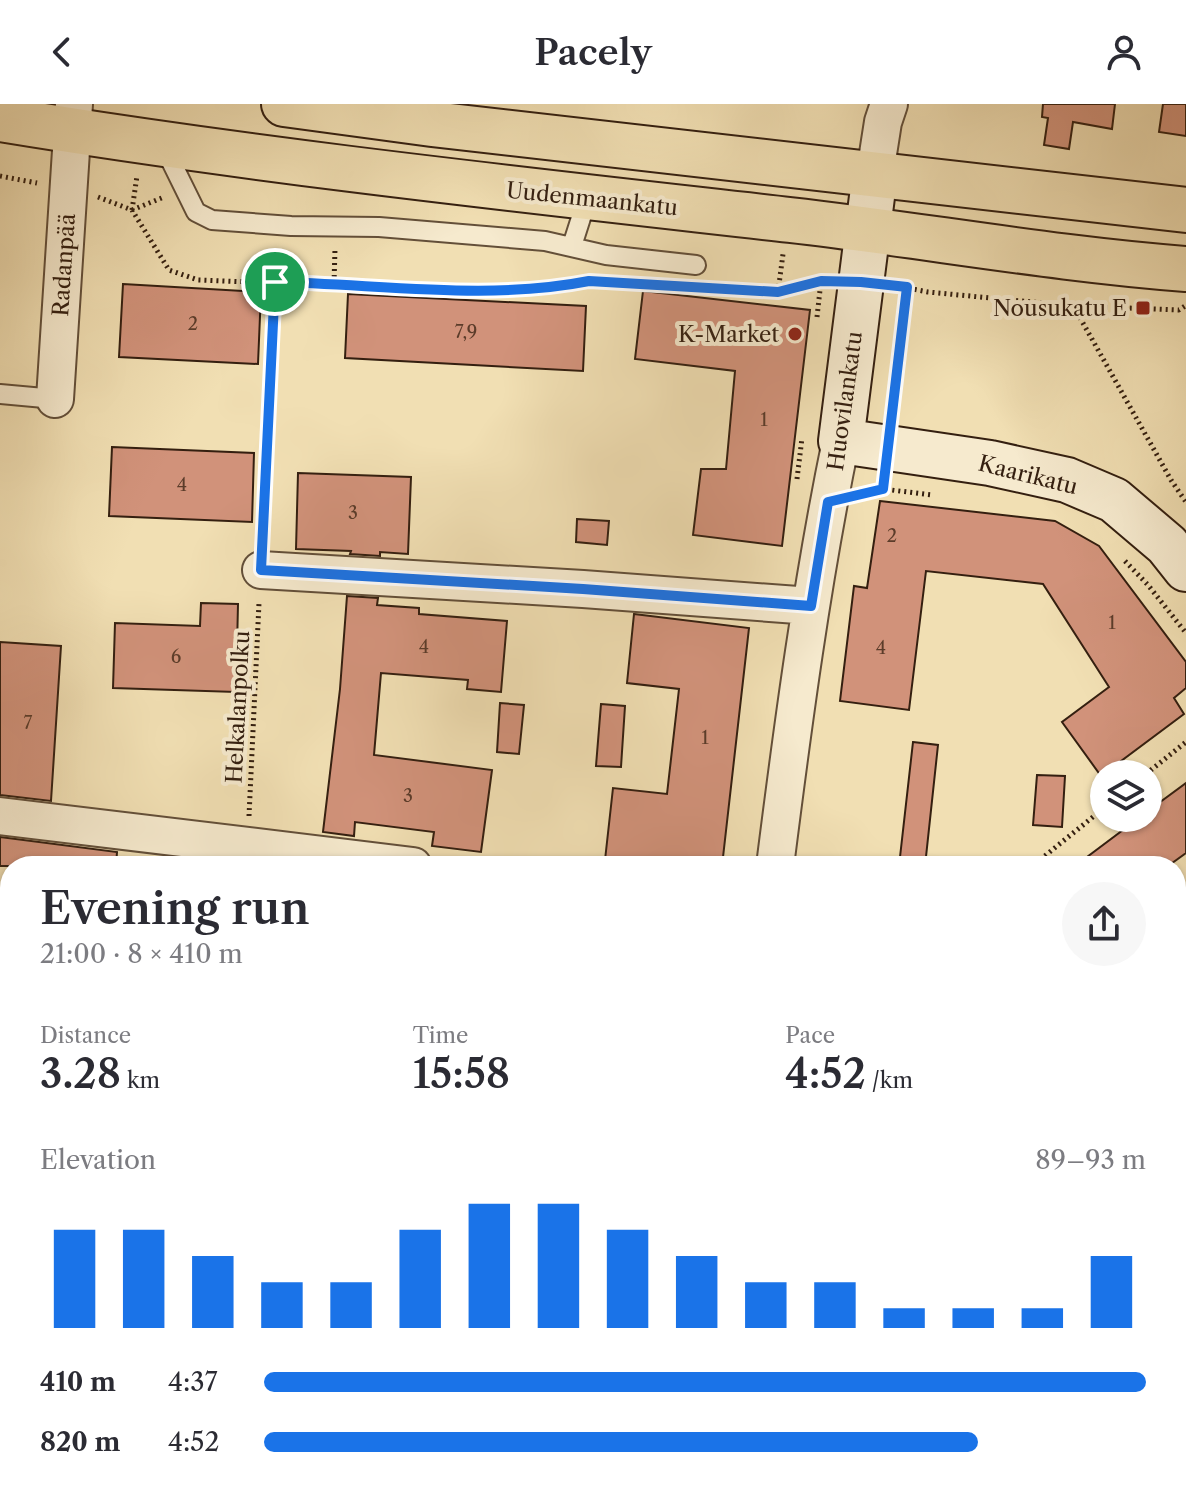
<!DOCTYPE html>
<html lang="en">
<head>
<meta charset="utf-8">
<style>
	:root { --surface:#fff; --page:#f7f7f7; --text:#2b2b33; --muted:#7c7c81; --accent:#1a73e8 }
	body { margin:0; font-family:"Libre Caslon Text",serif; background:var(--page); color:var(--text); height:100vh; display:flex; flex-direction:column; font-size:30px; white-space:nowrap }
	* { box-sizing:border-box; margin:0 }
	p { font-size:26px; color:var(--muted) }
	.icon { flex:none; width:44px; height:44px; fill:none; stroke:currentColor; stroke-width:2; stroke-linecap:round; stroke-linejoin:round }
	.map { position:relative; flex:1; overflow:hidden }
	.panel { position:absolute; left:0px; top:752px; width:1186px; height:634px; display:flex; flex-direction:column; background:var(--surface); border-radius:32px 32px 0 0; box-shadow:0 2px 6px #0004 }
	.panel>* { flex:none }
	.fabs { position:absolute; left:1090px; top:656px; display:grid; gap:16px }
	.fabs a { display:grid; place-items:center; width:72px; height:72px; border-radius:50%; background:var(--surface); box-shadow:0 2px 6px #0004; font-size:40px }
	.pin { position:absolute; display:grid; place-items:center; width:68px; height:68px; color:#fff; margin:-34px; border:4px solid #fff; border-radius:50%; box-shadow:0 2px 8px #0007 }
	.round { display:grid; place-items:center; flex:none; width:84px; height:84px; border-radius:42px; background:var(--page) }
	.headline { display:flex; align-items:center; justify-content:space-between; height:136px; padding:0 40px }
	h1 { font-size:44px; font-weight:600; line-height:60px }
	.figures { display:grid; grid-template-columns:repeat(3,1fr); gap:12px; height:136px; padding:8px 40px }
	.figures div { display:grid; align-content:center }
	.figures b { font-size:40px; font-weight:600 }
	.figures small { font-size:22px; font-weight:400 }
	.figures p { font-size:22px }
	.chart { height:224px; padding:16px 40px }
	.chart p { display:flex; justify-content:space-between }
	.chart svg { width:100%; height:144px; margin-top:8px; stroke:var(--accent); stroke-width:6 }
	ul { padding:0 40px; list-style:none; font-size:26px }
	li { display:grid; grid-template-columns:128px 96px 1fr; align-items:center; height:60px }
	li i { height:20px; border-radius:10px; background:var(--accent) }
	header { display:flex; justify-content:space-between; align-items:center; height:104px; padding:0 40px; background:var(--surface); font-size:36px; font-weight:600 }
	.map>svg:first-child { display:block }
	.green { fill:#c0c089; stroke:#7a704c; stroke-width:2 }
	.building { fill:#d1927a; stroke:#341f10; stroke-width:2 }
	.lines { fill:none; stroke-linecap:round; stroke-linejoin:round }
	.lane-casing { stroke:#634f39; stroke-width:22 }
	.street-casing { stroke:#634f39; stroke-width:40 }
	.secondary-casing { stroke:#341f10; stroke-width:48 }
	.primary-casing { stroke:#341f10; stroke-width:48 }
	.path { stroke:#341f10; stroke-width:5; stroke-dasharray:2 4; stroke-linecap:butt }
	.lane { stroke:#f6eace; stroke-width:18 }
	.street { stroke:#f6eace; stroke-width:36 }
	.secondary { stroke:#f6eace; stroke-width:44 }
	.primary { stroke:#f1dfb3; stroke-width:44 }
	.route-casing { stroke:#fff; stroke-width:16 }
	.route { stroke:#1a73e8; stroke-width:10 }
	.poi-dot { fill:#8f2418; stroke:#f6eace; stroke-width:3 }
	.labels { text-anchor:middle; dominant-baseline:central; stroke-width:8; stroke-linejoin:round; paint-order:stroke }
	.number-label { font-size:18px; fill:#5b3c2a }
	.street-label { font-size:22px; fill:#341f10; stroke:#f6eace }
	.poi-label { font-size:22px; fill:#341f10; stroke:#f6eace; text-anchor:end }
</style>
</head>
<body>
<header><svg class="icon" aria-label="back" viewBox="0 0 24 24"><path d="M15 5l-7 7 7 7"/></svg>Pacely<svg class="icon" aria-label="person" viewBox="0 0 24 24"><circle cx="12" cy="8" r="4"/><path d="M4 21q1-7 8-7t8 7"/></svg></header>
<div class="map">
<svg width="1186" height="1385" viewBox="0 0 1186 1385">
	<rect width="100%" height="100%" fill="#f1dfb3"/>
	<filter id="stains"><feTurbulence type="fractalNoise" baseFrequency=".0025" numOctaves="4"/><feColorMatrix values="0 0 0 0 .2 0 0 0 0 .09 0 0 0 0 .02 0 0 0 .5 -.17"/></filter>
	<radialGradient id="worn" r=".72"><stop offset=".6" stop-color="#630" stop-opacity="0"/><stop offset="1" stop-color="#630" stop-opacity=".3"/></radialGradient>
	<!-- green -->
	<path class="green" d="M213 1376H452L451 1385H212Z"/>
	<!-- building -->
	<path class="building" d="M1043 0H1115L1112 25 1073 18 1069 45 1044 41 1048 14 1042 13Z
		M1163 0H1186V32L1159 28Z
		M123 180 261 188 258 260 119 253Z
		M643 187 810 206 782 442 693 431 701 365H726L735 267 635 255Z
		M348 190 586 202 583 267 345 254Z
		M112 343 254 349 252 418 109 412Z
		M298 369 411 373 408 450 380 448V452L350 450 351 447 296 445Z
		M880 397 1055 417 1099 442 1186 558V584L1174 594 1184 610 1101 672 1062 618 1109 583 1043 480 926 467 909 606 840 597 854 482 867 484Z
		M577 415 609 417 607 441 576 438Z
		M347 492 378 494 377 501 419 504V510L507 517 501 588 467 585 468 576 381 569 374 651 492 666 481 748 432 742 434 728 355 718 354 732 323 728 340 585Z
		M201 499 238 500 236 588 113 584 115 519 200 522Z
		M634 510 749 524 722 762H662L605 756 613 684 667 690 679 585 627 579Z
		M0 538 61 542 51 697 0 691Z
		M500 599 524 601 519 650 497 648Z
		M601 600 625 602 621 663 596 662Z
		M913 638 938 641 925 762H899Z
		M1037 671 1065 672 1062 723 1033 721Z
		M1186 679V749L1168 762H1075L1139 714H1148V707Z
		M0 733 117 748 116 762H0Z"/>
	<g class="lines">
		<defs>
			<path id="lane" d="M164 43 196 108 212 116 291 122 379 123 545 137 606 151 696 161
				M572 142 587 95
				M0 290 55 295"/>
			<path id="street" d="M875 69 883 18 889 0
				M55 295 74 0
				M261 466 583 485 811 502
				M0 712 413 762
				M775 762C793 620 812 477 841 337
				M0 920 10 922
				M698 1385 699 1376
				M960 1385 961 1376"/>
			<path id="secondary" d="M875 69 841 337 990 359 1067 376 1114 396 1167 441 1186 465"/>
			<path id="primary" d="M284 0 432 20 1186 106
				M0 15C262 58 526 86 790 116 922 131 1054 155 1186 165"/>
		</defs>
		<!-- lane casing -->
		<use href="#lane" class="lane-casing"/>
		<!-- street casing -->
		<use href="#street" class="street-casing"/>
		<!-- secondary casing -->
		<use href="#secondary" class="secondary-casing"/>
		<!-- primary casing -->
		<use href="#primary" class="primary-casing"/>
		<!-- path -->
		<path class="path" d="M0 72 37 79
			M98 93 132 106 169 166 198 176 486 187 553 184 589 177 605 178
			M132 106 164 93
			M132 106 137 72
			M334 179 335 145
			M897 182 928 188 1074 202 1179 206 1185 202
			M703 184 778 188 828 177
			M778 188 783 150
			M1074 203 1171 376 1186 398
			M817 213 821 177
			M892 309 907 183
			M797 375 802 334
			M863 390 883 385 932 391
			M262 437 275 178
			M1125 457 1148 481 1186 529
			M1146 670 1186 638
			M249 712 259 499
			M1040 762 1041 755 1104 704
			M1176 1090 1186 1091
			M1176 1287 1186 1288
			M418 1385 420 1376
			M548 1385 549 1376"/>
		<!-- lane -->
		<use href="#lane" class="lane"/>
		<!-- street -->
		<use href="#street" class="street"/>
		<!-- secondary -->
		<use href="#secondary" class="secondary"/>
		<!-- primary -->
		<use href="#primary" class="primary"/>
	</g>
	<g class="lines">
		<defs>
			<path id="route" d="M589 177 778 188 821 177 861 178 907 183 883 385 828 398 811 502 583 485 261 466 275 178C379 180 488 197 589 177Z"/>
		</defs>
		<!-- route casing -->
		<use href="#route" class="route-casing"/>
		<!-- route -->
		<use href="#route" class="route"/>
	</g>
	<!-- markers -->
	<g class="poi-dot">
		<rect x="1135" y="196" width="16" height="16" rx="4"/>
		<circle cx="795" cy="230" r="8"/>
	</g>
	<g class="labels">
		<!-- number labels -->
		<g class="number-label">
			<text x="193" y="220">2</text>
			<text x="466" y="228">7,9</text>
			<text x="764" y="316">1</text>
			<text x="182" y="381">4</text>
			<text x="353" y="409">3</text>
			<text x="892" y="432">2</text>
			<text x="1112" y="519">1</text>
			<text x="424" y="543">4</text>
			<text x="881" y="544">4</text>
			<text x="176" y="553">6</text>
			<text x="28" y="619">7</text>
			<text x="705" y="634">1</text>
			<text x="408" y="692">3</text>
		</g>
		<!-- street labels -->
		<g class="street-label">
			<text transform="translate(592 95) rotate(6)">Uudenmaankatu</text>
			<text transform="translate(64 161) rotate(-86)">Radanpää</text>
			<text transform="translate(845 297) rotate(-82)">Huovilankatu</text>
			<text transform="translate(1028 371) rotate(14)">Kaarikatu</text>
			<text transform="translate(238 603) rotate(-87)">Helkalanpolku</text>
		</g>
		<!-- poi labels -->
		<g class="poi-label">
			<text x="1127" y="204">Nousukatu E</text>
			<text x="779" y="230">K-Market</text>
		</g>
	</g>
	<rect width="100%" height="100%" filter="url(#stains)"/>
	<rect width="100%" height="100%" fill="url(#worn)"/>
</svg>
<div class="fabs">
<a><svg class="icon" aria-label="layers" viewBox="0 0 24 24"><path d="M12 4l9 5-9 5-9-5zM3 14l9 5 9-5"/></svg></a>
</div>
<div class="pin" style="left:275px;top:178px;background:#1e9e55"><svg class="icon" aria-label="arrive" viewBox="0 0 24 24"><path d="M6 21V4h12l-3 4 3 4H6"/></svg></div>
<section class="panel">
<div class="headline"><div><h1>Evening run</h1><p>21:00 · 8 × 410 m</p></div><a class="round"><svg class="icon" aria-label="share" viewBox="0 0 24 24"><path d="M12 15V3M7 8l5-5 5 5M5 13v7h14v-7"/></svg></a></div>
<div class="figures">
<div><p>Distance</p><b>3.28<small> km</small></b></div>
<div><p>Time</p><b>15:58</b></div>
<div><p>Pace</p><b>4:52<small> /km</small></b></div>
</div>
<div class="chart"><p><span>Elevation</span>89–93 m</p>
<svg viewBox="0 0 160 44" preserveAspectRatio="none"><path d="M5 44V14M15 44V14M25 44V22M35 44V30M45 44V30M55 44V14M65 44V6M75 44V6M85 44V14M95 44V22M105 44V30M115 44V30M125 44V38M135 44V38M145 44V38M155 44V22"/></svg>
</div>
<ul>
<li><b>410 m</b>4:37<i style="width:100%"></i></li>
<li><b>820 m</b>4:52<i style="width:81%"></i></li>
</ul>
</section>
</div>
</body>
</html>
